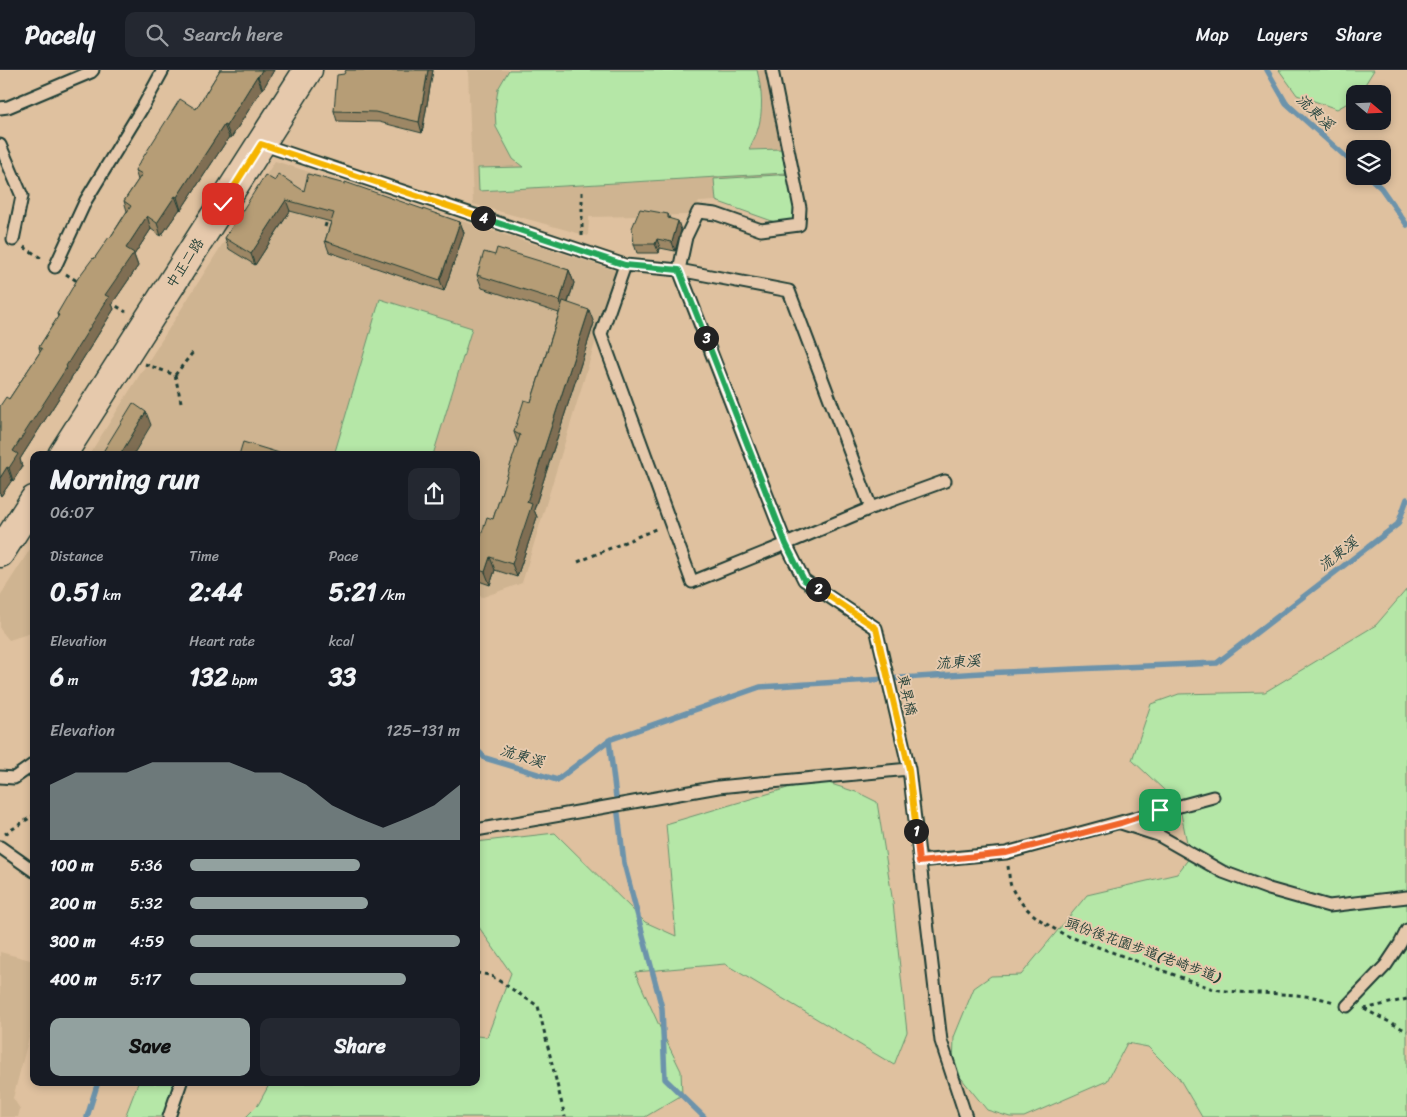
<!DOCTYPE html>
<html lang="en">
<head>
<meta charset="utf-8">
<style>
	:root { --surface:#171b24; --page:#242831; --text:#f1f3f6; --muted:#9ea1a6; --line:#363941; --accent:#92a19f }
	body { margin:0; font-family:Sriracha,"LXGW WenKai TC",sans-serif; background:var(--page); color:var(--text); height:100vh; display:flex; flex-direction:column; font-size:19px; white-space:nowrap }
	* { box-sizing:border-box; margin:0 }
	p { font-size:16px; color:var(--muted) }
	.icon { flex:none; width:28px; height:28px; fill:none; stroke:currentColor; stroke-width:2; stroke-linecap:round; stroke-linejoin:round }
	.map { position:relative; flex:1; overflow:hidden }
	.sheet { position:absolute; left:30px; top:381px; width:450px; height:635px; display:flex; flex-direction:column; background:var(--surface); border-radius:10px; box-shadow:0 2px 8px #0003 }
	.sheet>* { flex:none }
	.needle { width:32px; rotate:109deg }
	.controls { position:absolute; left:1346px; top:15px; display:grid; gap:10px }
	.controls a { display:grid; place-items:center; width:45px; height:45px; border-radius:10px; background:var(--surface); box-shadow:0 2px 8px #0003; font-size:25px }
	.pin { position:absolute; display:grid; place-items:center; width:42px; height:42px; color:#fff; margin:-21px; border-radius:10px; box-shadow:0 2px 8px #0006 }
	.km { position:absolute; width:25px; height:25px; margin:-12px; border-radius:50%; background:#222; color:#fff; font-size:14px; line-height:25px; text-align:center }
	.round { display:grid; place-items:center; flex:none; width:52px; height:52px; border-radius:10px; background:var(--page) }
	.head { display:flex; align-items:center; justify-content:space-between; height:85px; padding:0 20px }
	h1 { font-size:28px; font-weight:800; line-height:38px }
	.stats { display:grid; grid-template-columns:repeat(3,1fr); gap:8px; height:85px; padding:5px 20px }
	.stats div { display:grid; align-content:center }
	.stats b { font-size:25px; font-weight:800 }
	.stats small { font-size:14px; font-weight:400 }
	.stats p { font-size:14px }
	.chart { height:140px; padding:10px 20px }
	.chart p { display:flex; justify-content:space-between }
	.chart svg { width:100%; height:90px; margin-top:5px; fill:var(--accent); opacity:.7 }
	.primary-button { display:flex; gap:10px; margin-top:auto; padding:10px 20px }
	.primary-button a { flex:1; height:58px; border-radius:10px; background:var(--accent); color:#111; font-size:20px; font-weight:800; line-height:58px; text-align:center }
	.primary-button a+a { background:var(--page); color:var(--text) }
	ul { padding:0 20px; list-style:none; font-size:16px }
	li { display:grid; grid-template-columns:80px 60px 1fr; align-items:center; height:38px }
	li i { height:12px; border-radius:6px; background:var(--accent) }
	header { display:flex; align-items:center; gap:30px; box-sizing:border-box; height:70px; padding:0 25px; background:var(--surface); border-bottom:1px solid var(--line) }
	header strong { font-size:24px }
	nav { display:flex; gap:28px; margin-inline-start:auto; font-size:18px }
	.search { width:350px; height:45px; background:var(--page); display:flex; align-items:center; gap:12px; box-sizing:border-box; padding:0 18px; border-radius:10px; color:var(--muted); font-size:19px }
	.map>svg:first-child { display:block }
	.built { fill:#cfb491 }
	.green { fill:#b5e7a7; stroke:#6a926e }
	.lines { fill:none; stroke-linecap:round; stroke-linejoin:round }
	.stream { stroke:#6c93ab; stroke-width:5.5 }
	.service-casing { stroke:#1f3d34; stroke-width:15 }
	.secondary-casing { stroke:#1f3d34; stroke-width:31 }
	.path { stroke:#1f3d34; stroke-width:3; stroke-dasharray:4 4; stroke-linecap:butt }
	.service { stroke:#e6c9ac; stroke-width:11 }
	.secondary { stroke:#e6c9ac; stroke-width:28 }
	.wall { fill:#9d8765; stroke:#1f3d34 }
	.shaded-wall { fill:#7f6e53; stroke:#1f3d34 }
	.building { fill:#b69d76; stroke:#1f3d34 }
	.split-1-casing { stroke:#fff; stroke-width:10 }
	.split-2-casing { stroke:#fff; stroke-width:10 }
	.split-3-casing { stroke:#fff; stroke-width:10 }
	.split-4-casing { stroke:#fff; stroke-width:10 }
	.split-5-casing { stroke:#fff; stroke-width:10 }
	.split-1 { stroke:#f0652b; stroke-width:6 }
	.split-2 { stroke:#f5b400; stroke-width:6 }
	.split-3 { stroke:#22a559; stroke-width:6 }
	.split-4 { stroke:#22a559; stroke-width:6 }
	.split-5 { stroke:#f5b400; stroke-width:6 }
	.labels { text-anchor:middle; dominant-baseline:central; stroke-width:4; stroke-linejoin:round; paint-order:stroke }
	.street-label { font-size:14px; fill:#1f3d34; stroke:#e6c9ac }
	.water-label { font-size:15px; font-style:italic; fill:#25443e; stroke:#e6c9ac }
</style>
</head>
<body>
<header>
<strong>Pacely</strong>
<div class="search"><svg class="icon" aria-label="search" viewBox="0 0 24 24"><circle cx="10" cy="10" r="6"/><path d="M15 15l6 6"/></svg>Search here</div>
<nav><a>Map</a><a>Layers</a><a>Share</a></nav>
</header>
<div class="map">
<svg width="1407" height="1047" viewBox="0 0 1407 1047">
	<rect width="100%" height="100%" fill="#dfc19f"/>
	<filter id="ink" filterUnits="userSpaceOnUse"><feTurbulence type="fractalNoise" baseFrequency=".02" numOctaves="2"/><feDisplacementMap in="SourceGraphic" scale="10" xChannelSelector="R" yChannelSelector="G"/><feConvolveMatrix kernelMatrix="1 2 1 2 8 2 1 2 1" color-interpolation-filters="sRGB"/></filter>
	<g filter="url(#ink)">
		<!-- built -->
		<path class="built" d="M468 0H768L793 104 714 110 716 131 699 132 688 145 589 147 588 166 473 134Z
			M275 91 617 201 522 513 483 527 476 525V385H89Z
			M34 473V562L9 570 0 559V526Z
			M0 882 34 891V948L13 1028 20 1039 18 1047H0Z"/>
		<!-- green -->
		<path class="green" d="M509 0H757C762 20 764 42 757 62 755 68 751 74 749 80L781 79 786 103 479 121 478 98 523 97 513 89 496 57 495 39 498 19Z
			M1279 0H1374L1359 24H1355V29L1337 39 1297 25Z
			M793 104 797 145 786 156 716 131 714 109Z
			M380 229 472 258 433 385H334Z
			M1407 519V1047H1202L1179 1008 1148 977 1127 973 1107 1011 1024 1047H1010L987 1040 953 998 954 967 974 918 991 906 1021 905 1087 825 1177 804 1190 787 1179 734 1132 690 1151 634 1179 624 1265 622 1376 555Z
			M825 712 859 723 877 732 893 833 907 962 894 995 725 894 635 902 662 962 681 1001 682 1025 645 1047H246L258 1035 270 1013 476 1012V966L487 967 511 903 476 853V772L555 763 645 852 676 866 666 754 791 717Z
			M138 1013H187L171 1047H125Z"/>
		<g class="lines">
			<!-- stream -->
			<path class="stream" d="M1267 0 1286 33 1355 95
				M1368 106 1381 118 1407 155
				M609 670 624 793 662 938 665 1009 704 1047
				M476 679 485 688 557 710 609 670 760 617 981 603 1217 593 1398 454 1407 429
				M87 1047 98 1012"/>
			<defs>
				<path id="service" d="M772 0 800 138 799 155 761 160 716 144 698 142 686 167 679 200 786 474 804 510 876 558 909 699 941 971 966 1047
					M0 38 8 37 91 2 93 0
					M261 74 625 195 679 200 789 221 871 438
					M0 75 22 126 13 170
					M625 195 601 264 692 512 786 474 871 438 945 411
					M55 197 86 130 144 35 163 0
					M0 707 14 708 34 694
					M1121 753 1158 765 1223 802 1269 819 1329 836 1407 827
					M476 760 718 717 909 699
					M0 777 34 801
					M919 791 1006 783 1213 727
					M1347 936 1386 895 1400 874 1407 860
					M169 1047 181 1012"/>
				<path id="secondary" d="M62 385 308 0
					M0 483 34 430"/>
			</defs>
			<!-- service casing -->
			<use href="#service" class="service-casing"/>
			<!-- secondary casing -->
			<use href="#secondary" class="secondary-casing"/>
			<!-- path -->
			<path class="path" d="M325 157 328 147
				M582 166V121
				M24 177 44 190
				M66 204 80 213
				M110 232 126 242
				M145 294 175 305 194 281
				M175 305 181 332
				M578 492 658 458
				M5 764 34 745
				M1008 796C1009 802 1009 810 1011 816 1021 840 1044 853 1065 865L1213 919C1253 926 1295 920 1334 932
				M476 903 490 905 538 936 565 1047
				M1364 939 1407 929
				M1364 939 1407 961"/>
			<!-- service -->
			<use href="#service" class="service"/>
			<!-- secondary -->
			<use href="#secondary" class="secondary"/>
		</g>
		<!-- wall -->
		<path class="wall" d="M220 0H274L263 19H262L231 68 229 67 181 140 180 139 161 166 151 159 134 185 138 196 112 234 114 239 71 308V309L20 389 22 397 13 411 12 410 1 426 0 425V336L9 329 40 282 39 277 58 247 57 244 94 189 110 168 127 141 124 131 138 110 135 100 196 39Z
			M346 0H433L422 63 379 52 337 51 334 41Z
			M275 111 304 121 460 152 464 163 444 221 329 182 325 171 331 152 290 141 255 195 229 179 225 168Z
			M668 144 670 149 681 160 675 181 660 178 659 183H637L634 174Z
			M495 185 569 200 574 213 568 233 594 253 534 440 537 447 517 507 495 500 490 515 476 510V481L493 449 518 373 514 362 531 332 559 243 482 218 477 205Z"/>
		<!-- shaded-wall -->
		<path class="shaded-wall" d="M262 0H274L263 19 258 7Z
			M428 0H433L422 63 419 52Z
			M257 6 262 19 231 68 226 56Z
			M224 55 229 67 181 140 177 127Z
			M175 126 180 139 161 166 157 153Z
			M286 130 290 141 255 195 251 184Z
			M147 146 151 159 134 185 138 196 112 234 114 239 71 308V309L20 389 22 397 13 411 9 398 13 381 105 225 126 178Z
			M678 151 681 160 675 181 672 172Z
			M460 152 464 163 444 221 440 210Z
			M657 169 660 178 659 183 655 174Z
			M569 200 574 213 564 244 560 231Z
			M589 240 594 253 534 440 537 447 517 507 512 494 527 432Z
			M146 342 151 355 133 385H120Z
			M7 397 12 410 1 426 0 422V408Z
			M490 487 495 500 490 515 485 502Z"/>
		<!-- building -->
		<path class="building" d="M220 0H262L258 7 257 6 226 56 224 55 177 127 175 126 157 153 147 146 126 178 134 183 105 225 109 227 66 296 67 297 13 381 18 384 9 398 7 397 0 408V336L6 327 9 329 42 279 39 277 59 245 57 244 78 208 93 188 94 189 109 167 110 168 131 136 124 131 142 104 135 100 180 29 196 39Z
			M346 0H428L419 52 375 42 334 41 337 5 344 4Z
			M278 104 304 121 308 104 345 114V112L460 152 440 210 325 171 334 143 286 130 251 184 225 168 265 105 275 111Z
			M640 139 668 144V148L678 151 672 172 657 169 655 174H634L632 158Z
			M497 178 569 200 560 231 477 205 484 182 495 185Z
			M563 231 589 240 527 432 532 434 512 494 490 487 485 502 476 499V481L487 447 493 449 520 365 514 362 524 330 531 332Z
			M133 333 146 342 120 385H101Z
			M243 372 286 385H239Z"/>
	</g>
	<g class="lines" filter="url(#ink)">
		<defs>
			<path id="split-1" d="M916 761 919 792 1006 783 1121 753 1160 740"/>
			<path id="split-2" d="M818 519 876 558 909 699 916 761"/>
			<path id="split-3" d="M706 268 786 474 804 510 818 519"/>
			<path id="split-4" d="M483 148 625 195 679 200 706 268"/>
			<path id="split-5" d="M223 134 261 74 483 148"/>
		</defs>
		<!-- split-1 casing -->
		<use href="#split-1" class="split-1-casing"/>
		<!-- split-2 casing -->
		<use href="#split-2" class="split-2-casing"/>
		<!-- split-3 casing -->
		<use href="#split-3" class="split-3-casing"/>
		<!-- split-4 casing -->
		<use href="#split-4" class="split-4-casing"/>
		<!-- split-5 casing -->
		<use href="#split-5" class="split-5-casing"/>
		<!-- split-1 -->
		<use href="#split-1" class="split-1"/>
		<!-- split-2 -->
		<use href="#split-2" class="split-2"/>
		<!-- split-3 -->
		<use href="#split-3" class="split-3"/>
		<!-- split-4 -->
		<use href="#split-4" class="split-4"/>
		<!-- split-5 -->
		<use href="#split-5" class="split-5"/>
	</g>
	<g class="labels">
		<!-- street labels -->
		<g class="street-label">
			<text transform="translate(185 193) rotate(-57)">中正二路</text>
			<text transform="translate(907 625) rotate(77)">東昇橋</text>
			<text transform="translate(1143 880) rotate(20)">頭份後花園步道(老崎步道)</text>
		</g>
		<!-- water labels -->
		<g class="water-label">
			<text transform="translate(1315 42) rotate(43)">流東溪</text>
			<text transform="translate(1338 484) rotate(-38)">流東溪</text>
			<text transform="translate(958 592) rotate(-4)">流東溪</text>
			<text transform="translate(522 686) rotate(17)">流東溪</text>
		</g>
	</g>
</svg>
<div class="controls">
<a><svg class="needle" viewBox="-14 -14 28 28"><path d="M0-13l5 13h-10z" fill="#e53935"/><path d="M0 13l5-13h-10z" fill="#9ea1a6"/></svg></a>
<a><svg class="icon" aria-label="layers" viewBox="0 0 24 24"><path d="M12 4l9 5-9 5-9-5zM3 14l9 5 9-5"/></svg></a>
</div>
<div class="pin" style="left:1160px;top:740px;background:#1e9e55"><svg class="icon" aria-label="arrive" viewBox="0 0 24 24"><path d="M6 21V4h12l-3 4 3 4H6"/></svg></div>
<div class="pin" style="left:223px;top:134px;background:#d93025"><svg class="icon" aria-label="check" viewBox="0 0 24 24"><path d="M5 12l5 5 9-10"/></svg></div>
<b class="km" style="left:916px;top:761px">1</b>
<b class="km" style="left:818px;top:519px">2</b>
<b class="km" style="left:706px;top:268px">3</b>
<b class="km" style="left:483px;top:148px">4</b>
<section class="sheet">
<div class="head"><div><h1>Morning run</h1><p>06:07</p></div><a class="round"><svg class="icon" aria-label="share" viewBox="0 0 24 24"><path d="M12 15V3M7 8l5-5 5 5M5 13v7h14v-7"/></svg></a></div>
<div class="stats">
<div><p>Distance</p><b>0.51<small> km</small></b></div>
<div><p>Time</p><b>2:44</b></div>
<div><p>Pace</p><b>5:21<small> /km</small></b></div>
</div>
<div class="stats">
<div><p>Elevation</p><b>6<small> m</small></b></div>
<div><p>Heart rate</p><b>132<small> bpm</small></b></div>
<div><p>kcal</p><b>33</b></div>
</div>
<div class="chart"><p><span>Elevation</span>125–131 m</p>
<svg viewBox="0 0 160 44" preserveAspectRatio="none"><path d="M0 44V17L10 11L20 11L30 11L40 6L50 6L60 6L70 6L80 11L90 11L100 17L110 27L120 33L130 38L140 33L150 27L160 17V44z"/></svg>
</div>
<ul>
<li><b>100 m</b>5:36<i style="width:63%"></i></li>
<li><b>200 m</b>5:32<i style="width:66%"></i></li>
<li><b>300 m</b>4:59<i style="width:100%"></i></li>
<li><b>400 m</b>5:17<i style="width:80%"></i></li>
</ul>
<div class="primary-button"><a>Save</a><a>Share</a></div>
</section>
</div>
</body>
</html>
